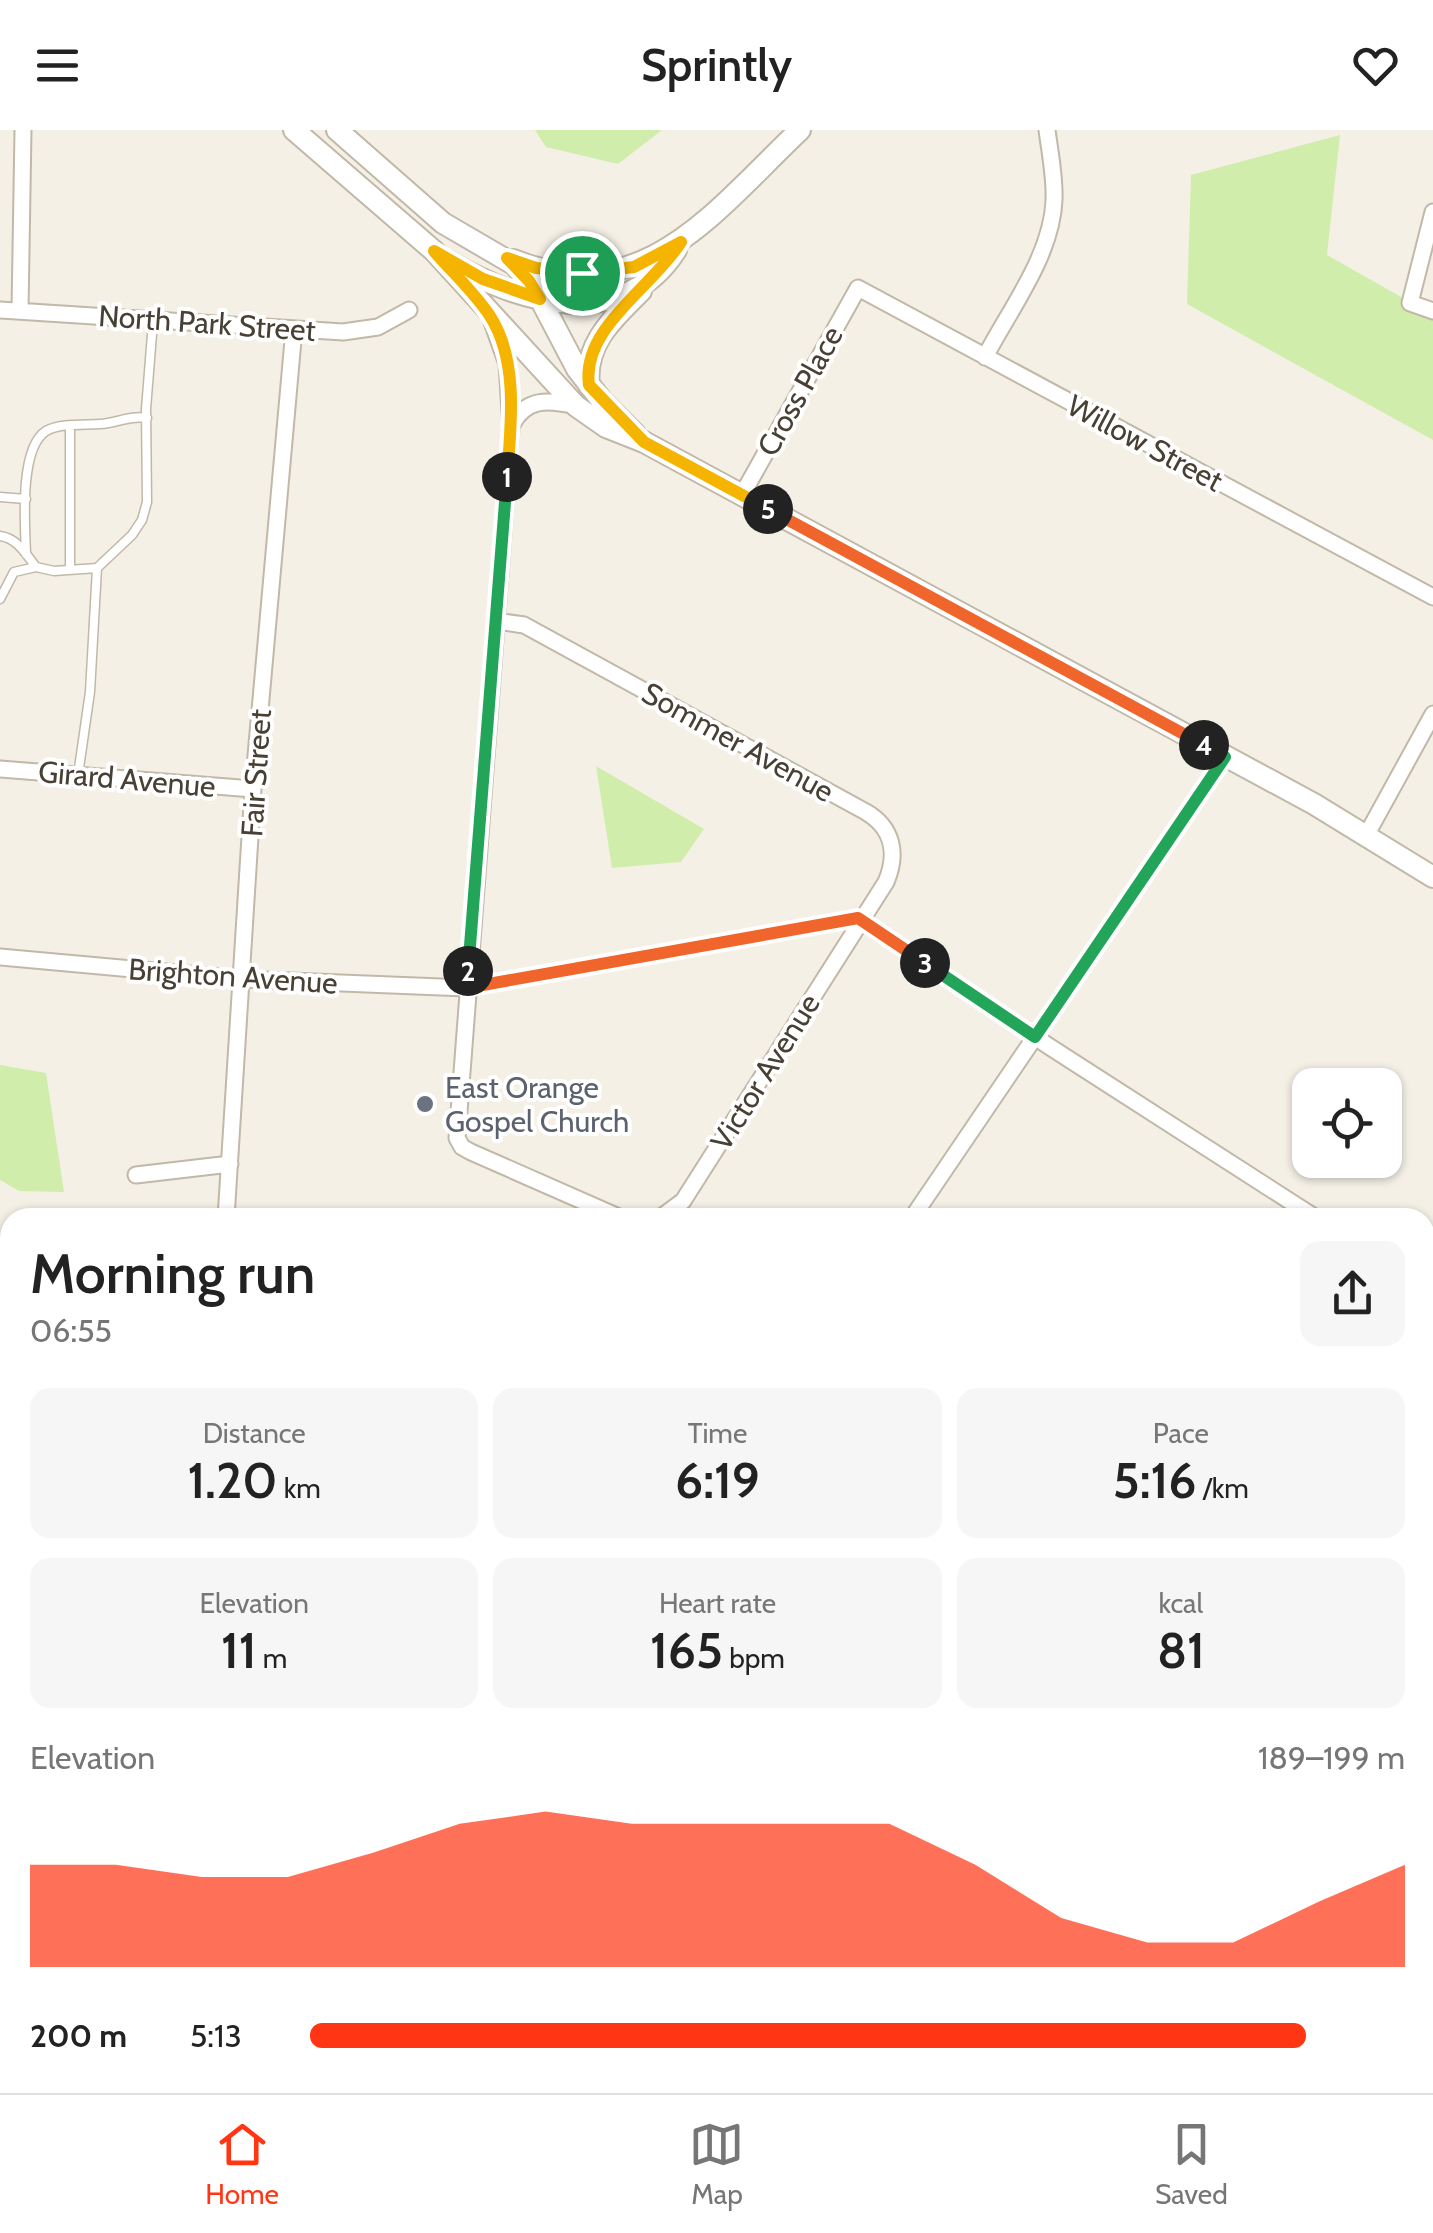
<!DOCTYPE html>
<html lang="en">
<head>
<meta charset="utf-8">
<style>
	:root { --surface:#fff; --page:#f6f6f6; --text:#222; --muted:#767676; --line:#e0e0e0; --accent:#ff3513 }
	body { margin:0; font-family:Cabin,sans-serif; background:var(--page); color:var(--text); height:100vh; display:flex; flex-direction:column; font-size:38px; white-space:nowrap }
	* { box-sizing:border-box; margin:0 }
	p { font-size:32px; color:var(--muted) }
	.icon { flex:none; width:55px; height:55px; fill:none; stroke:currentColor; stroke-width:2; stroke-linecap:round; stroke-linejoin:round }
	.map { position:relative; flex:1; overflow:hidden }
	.panel { position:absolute; left:0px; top:1078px; width:1435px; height:888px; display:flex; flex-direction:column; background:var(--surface); border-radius:30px 30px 0 0; box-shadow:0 2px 8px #0004 }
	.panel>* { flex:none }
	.controls { position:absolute; left:1292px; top:938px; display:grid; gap:20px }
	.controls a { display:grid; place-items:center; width:110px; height:110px; border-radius:20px; background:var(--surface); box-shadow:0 2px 8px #0004; font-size:50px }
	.pin { position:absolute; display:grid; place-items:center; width:85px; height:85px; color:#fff; margin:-42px; border:5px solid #fff; border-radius:50%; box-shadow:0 2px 10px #0007 }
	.km { position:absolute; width:50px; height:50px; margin:-25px; border-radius:50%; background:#222; color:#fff; font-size:28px; line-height:50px; text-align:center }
	.round { display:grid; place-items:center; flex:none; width:105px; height:105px; border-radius:20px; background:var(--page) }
	.head { display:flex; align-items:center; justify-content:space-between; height:170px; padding:0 30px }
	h1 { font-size:55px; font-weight:600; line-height:75px }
	.figures { display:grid; grid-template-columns:repeat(3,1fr); gap:15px; height:170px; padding:10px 30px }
	.figures div { display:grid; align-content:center; border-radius:20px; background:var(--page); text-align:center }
	.figures b { font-size:50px; font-weight:600 }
	.figures small { font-size:28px; font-weight:400 }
	.figures p { font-size:28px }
	.chart { height:280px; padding:20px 30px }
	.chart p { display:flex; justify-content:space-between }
	.chart svg { width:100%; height:180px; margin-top:10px; fill:var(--accent); opacity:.7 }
	ul { padding:0 30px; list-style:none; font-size:32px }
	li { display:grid; grid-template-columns:160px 120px 1fr; align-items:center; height:75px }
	li i { height:25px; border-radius:12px; background:var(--accent) }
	header { display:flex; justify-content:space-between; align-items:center; height:130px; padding:0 30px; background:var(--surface); font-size:45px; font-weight:600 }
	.tab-bar { display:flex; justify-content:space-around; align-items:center; height:140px; border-top:2px solid var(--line); background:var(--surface); font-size:28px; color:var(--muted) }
	.tab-bar a { display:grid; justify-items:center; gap:5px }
	.tab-bar .on { color:var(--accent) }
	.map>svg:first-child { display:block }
	.green { fill:#d0edab }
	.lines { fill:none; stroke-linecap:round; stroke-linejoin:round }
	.service-casing { stroke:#c1b8a8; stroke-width:11 }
	.minor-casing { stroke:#c1b8a8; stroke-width:19 }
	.tertiary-casing { stroke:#c1b8a8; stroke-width:24 }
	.service { stroke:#fff; stroke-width:8 }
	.minor { stroke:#fff; stroke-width:15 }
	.tertiary { stroke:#fff; stroke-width:20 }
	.split-1-casing { stroke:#fff; stroke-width:20 }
	.split-2-casing { stroke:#fff; stroke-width:20 }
	.split-3-casing { stroke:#fff; stroke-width:20 }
	.split-4-casing { stroke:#fff; stroke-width:20 }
	.split-5-casing { stroke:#fff; stroke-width:20 }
	.split-6-casing { stroke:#fff; stroke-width:20 }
	.split-1 { stroke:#f5b400; stroke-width:12 }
	.split-2 { stroke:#22a559; stroke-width:12 }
	.split-3 { stroke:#f0652b; stroke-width:12 }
	.split-4 { stroke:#22a559; stroke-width:12 }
	.split-5 { stroke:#f0652b; stroke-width:12 }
	.split-6 { stroke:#f5b400; stroke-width:12 }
	.worship-dot { fill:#6b7280; stroke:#fff; stroke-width:4 }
	.labels { text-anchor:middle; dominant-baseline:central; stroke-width:8; stroke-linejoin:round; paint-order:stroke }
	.street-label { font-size:30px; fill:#484035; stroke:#fff }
	.worship-label { font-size:30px; fill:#5b616d; stroke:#fff; text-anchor:start }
</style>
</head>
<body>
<header><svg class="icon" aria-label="menu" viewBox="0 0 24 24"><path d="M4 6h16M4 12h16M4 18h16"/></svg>Sprintly<svg class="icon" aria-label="heart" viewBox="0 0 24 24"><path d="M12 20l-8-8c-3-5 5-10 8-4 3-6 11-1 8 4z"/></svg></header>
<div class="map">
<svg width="1433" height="1963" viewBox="0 0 1433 1963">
	<rect width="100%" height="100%" fill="#f5f0e6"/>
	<!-- green -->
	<path class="green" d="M535 0H662L618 34 546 17Z
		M1340 5 1327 125 1433 185V310L1187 174 1191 45Z
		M596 636 704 699 681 732 612 738Z
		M0 935 46 943 64 1062 19 1061 0 1050Z"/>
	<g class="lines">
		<defs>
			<path id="service" d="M0 367 26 369
				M0 406C17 408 26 424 36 437
				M26 424C25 395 19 318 46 301 59 293 84 295 100 294 117 293 130 285 147 288
				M70 440V296
				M0 469 14 442 36 437 54 441 97 438 132 405 142 390 147 372 146 279 153 192
				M78 645 90 562 97 438"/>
			<path id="minor" d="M1433 82 1410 173 1433 181
				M0 180 343 202 378 197 409 180
				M20 181 23 0
				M492 192 507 234 511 299 457 1008 462 1017 471 1022 621 1088
				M985 227C1010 179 1052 125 1054 70 1055 47 1050 23 1047 0
				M512 295C526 267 549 270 576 276
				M742 365 858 158 1433 467
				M496 491 524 495 866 682C893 698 898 724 886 752L683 1071 660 1088
				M0 639 253 659
				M1367 704 1433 584
				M0 827 242 849 466 858 858 788 1050 917 1316 1088
				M136 1045 230 1034
				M226 1088 253 659 294 199
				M912 1088 1225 627
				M1425 1158 1433 1163
				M0 1204 10 1207
				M0 1455 10 1465
				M1425 1489 1433 1494
				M1425 1530 1433 1513
				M1425 1668 1433 1671
				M0 1724 10 1734
				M0 1835 10 1821
				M230 1955 238 1963
				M1104 1955 1121 1963
				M134 1963 140 1955
				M385 1963 387 1955
				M620 1963 624 1955
				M845 1963 849 1955
				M1216 1963 1220 1955"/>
			<path id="tertiary" d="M294 0 434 121 576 276 606 297 644 312 1314 674 1433 747
				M337 0 443 93 515 135 535 159 577 239 602 271 635 304
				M513 130C644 182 716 79 800 0
				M448 131C519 174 623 203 676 120
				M589 255C584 213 614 188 641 161"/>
		</defs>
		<!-- service casing -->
		<use href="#service" class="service-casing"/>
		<!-- minor casing -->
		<use href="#minor" class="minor-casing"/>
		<!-- tertiary casing -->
		<use href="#tertiary" class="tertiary-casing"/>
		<!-- service -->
		<use href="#service" class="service"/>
		<!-- minor -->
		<use href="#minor" class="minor"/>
		<!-- tertiary -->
		<use href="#tertiary" class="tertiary"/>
	</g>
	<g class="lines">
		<defs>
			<path id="split-1" d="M507 347C511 296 519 231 490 186 475 163 452 142 434 121L483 149 540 169 529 151 507 128 536 138 582 143"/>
			<path id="split-2" d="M468 841 507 347"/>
			<path id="split-3" d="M468 841 466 858 858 788 925 833"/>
			<path id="split-4" d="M925 833 1035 907 1225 627 1204 615"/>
			<path id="split-5" d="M768 379 1204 615"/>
			<path id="split-6" d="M582 143 634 137 681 112C652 158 581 198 589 255L644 312 768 379"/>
		</defs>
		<!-- split-1 casing -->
		<use href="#split-1" class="split-1-casing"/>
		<!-- split-2 casing -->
		<use href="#split-2" class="split-2-casing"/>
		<!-- split-3 casing -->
		<use href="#split-3" class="split-3-casing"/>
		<!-- split-4 casing -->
		<use href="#split-4" class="split-4-casing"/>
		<!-- split-5 casing -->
		<use href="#split-5" class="split-5-casing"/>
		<!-- split-6 casing -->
		<use href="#split-6" class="split-6-casing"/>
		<!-- split-1 -->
		<use href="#split-1" class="split-1"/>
		<!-- split-2 -->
		<use href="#split-2" class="split-2"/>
		<!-- split-3 -->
		<use href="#split-3" class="split-3"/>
		<!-- split-4 -->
		<use href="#split-4" class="split-4"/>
		<!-- split-5 -->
		<use href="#split-5" class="split-5"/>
		<!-- split-6 -->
		<use href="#split-6" class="split-6"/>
	</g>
	<!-- markers -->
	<circle class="worship-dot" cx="425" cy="974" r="10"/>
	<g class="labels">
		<!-- street labels -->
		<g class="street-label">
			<text transform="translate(207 193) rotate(4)">North Park Street</text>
			<text transform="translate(800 261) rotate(-61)">Cross Place</text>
			<text transform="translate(1145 313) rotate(28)">Willow Street</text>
			<text transform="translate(738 612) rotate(29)">Sommer Avenue</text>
			<text transform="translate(256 643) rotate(-86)">Fair Street</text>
			<text transform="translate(127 649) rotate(5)">Girard Avenue</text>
			<text transform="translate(233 846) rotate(4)">Brighton Avenue</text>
			<text transform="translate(765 942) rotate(-58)">Victor Avenue</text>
		</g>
		<!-- worship labels -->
		<g class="worship-label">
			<text x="445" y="957">East Orange<tspan x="445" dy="34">Gospel Church</tspan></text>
		</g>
	</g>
</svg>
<div class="controls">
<a><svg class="icon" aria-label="locate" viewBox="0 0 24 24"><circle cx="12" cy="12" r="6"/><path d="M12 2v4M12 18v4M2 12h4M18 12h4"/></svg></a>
</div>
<div class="pin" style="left:582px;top:143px;background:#1e9e55"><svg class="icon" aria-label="arrive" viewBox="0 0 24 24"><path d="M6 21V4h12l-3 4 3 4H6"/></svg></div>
<b class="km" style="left:507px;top:347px">1</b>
<b class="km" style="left:468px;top:841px">2</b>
<b class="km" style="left:925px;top:833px">3</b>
<b class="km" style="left:1204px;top:615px">4</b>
<b class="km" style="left:768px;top:379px">5</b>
<section class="panel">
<div class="head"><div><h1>Morning run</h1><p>06:55</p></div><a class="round"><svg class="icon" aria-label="share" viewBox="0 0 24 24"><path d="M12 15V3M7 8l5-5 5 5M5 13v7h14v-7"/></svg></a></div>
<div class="figures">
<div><p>Distance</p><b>1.20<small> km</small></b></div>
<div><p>Time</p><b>6:19</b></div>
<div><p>Pace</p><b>5:16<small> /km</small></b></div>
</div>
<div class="figures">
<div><p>Elevation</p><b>11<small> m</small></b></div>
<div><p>Heart rate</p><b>165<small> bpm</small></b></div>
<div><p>kcal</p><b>81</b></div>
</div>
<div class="chart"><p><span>Elevation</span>189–199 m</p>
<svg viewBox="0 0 160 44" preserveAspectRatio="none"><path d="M0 44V19L10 19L20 22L30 22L40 16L50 9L60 6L70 9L80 9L90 9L100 9L110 19L120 32L130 38L140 38L150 28L160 19V44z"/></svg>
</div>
<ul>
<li><b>200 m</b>5:13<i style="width:91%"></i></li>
</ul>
</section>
</div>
<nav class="tab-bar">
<a class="on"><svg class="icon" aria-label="home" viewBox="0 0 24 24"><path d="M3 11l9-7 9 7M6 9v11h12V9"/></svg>Home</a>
<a><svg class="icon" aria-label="map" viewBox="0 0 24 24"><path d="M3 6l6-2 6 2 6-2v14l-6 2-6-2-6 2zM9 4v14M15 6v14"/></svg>Map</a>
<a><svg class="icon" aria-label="saved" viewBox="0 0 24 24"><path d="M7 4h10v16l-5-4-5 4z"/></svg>Saved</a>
</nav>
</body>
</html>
